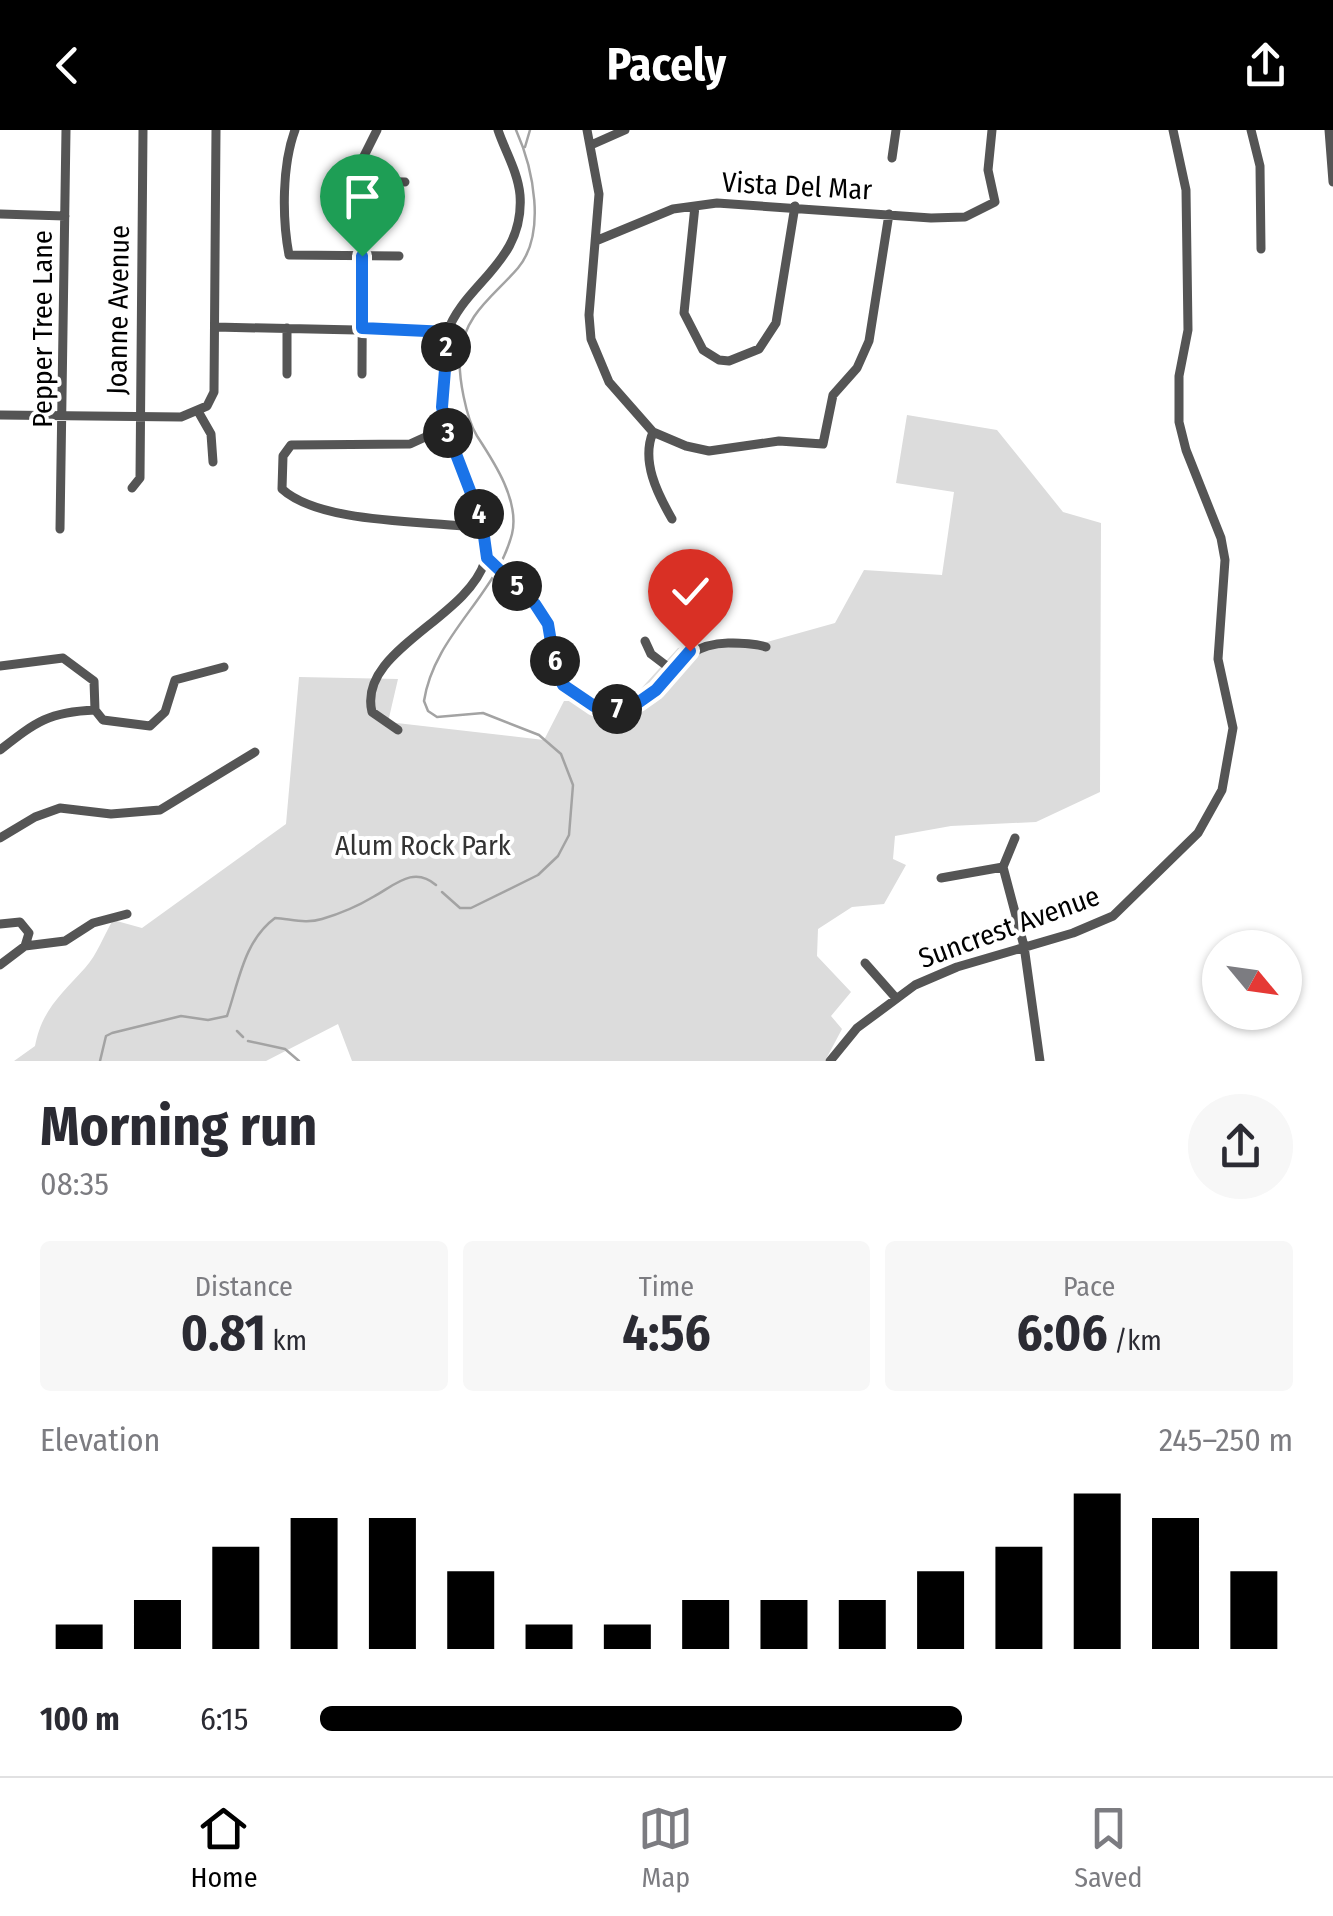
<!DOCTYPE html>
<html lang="en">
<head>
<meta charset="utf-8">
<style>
	:root { --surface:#fff; --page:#f7f7f7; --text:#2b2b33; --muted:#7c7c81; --line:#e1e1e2; --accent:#000 }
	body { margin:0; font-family:"Fira Sans Condensed",sans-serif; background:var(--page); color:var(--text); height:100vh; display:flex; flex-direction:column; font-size:38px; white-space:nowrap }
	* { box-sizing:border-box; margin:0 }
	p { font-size:32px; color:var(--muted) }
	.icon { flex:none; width:55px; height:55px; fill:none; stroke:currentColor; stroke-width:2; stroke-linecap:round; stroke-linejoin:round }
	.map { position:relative; height:931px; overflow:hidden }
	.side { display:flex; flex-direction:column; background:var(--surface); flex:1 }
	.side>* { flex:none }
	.needle { width:65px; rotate:119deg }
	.buttons { position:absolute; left:1202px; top:800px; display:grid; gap:20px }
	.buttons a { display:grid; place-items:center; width:100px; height:100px; border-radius:50%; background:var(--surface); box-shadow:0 2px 8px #0004; font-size:50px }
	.pin { position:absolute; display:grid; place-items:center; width:85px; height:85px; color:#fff; margin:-102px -42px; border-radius:50% 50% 50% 0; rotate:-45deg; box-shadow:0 0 10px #0007 }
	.pin .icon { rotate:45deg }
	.km { position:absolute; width:50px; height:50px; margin:-25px; border-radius:50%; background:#222; color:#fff; font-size:28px; line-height:50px; text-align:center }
	.round { display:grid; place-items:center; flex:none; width:105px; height:105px; border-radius:52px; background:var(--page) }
	.headline { display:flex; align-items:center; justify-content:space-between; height:170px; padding:0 40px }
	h1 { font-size:55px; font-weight:700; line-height:75px }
	.stats { display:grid; grid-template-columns:repeat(3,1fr); gap:15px; height:170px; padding:10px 40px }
	.stats div { display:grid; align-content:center; border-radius:10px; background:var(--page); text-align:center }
	.stats b { font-size:50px; font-weight:700 }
	.stats small { font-size:28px; font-weight:400 }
	.stats p { font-size:28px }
	.chart { height:280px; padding:20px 40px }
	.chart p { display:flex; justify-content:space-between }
	.chart svg { width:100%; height:180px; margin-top:10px; stroke:var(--accent); stroke-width:6 }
	ul { padding:0 40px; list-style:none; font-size:32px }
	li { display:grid; grid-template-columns:160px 120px 1fr; align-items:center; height:75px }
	li i { height:25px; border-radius:12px; background:var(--accent) }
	header { display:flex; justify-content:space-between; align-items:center; height:130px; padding:0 40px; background:var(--accent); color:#fff; font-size:45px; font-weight:700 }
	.dock { display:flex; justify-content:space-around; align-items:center; height:140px; border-top:2px solid var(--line); background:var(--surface); font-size:28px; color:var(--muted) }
	.dock a { display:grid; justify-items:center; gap:5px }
	.dock .selected { color:var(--accent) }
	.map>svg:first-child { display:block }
	.green { fill:#dcdcdc }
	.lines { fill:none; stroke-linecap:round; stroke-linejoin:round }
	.stream { stroke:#a3a3a3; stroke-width:2.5 }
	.minor { stroke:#555; stroke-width:9 }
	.route-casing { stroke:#fff; stroke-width:20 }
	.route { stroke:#1a73e8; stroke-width:12 }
	.labels { text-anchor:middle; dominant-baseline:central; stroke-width:8; stroke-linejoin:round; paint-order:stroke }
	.street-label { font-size:28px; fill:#000; stroke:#fff }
	.park-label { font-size:28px; fill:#333; stroke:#fff }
</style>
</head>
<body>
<header><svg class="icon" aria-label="back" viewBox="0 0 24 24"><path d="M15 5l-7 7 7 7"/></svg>Pacely<svg class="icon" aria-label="share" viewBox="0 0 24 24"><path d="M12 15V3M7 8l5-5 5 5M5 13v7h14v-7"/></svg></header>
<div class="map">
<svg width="1333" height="931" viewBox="0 0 1333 931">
	<rect width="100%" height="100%" fill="#fff"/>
	<!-- green -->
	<path class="green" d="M907 285 997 300 1063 382 1101 393 1100 662 1036 692 951 696 895 706 893 729 906 735 884 774 852 777 818 799 817 826 851 862 831 886 842 899 825 931H352L338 894 266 931H14L35 916C42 879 62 864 85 838 97 825 104 805 113 790L142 798 286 694 299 547 398 549 388 592 544 610 564 571H598L637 563 678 518 733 508 767 512 835 493 864 440 942 445 954 362 896 353Z"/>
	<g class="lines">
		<!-- stream -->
		<path class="stream" d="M525 17 530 0
			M442 762 460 778H471L538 745 558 726 569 705 573 655 561 624 539 605 483 583 437 587 428 581 424 571C434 505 496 466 512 404 520 371 494 332 477 306 466 288 458 246 460 225 465 183 493 167 518 138 547 103 533 38 516 0
			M237 901 243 907
			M248 911 285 919 299 931
			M100 931 106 906 112 903 181 886 208 890 227 886C239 851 244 811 275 788 291 789 306 794 322 789 339 784 358 776 373 767 394 756 413 735 436 755"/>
		<!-- minor -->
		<path class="minor" d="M295 0C282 35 282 88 289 125L399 126
			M587 0 599 64 589 185 591 209 609 252 653 302 686 316 709 321 779 311 823 314 833 265 857 238 869 211 889 84
			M1251 0 1260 36 1261 119
			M1329 0 1333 52
			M591 15 625 0
			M892 28 896 0
			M362 51 405 52
			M695 76 684 183 703 220 719 230 729 231 759 219 776 193 795 76
			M0 84 65 86
			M598 110 673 79 717 73 931 88 965 87 995 72 988 40 992 0
			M215 197 448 202
			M287 244V198
			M362 244 363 28 377 0
			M199 283 211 304 213 332
			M0 285 181 287 207 276 214 262 216 0
			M445 298 410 314 291 315 283 326 282 359C318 392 415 391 463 396L482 392
			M653 302C641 331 657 363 672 389
			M132 358 140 348 143 0
			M60 399 66 0
			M487 428C507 446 531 466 545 490 554 507 551 526 556 543 564 566 597 582 620 579 670 572 667 514 728 513 741 513 755 513 766 517
			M645 511 651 524 672 540
			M0 536 63 528 94 551 95 580
			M95 580 103 590 150 596 165 582 175 550 224 537
			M398 600 372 582C357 521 467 489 485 431 498 392 453 333 445 294 441 275 442 253 443 234 444 224 444 212 447 203 464 153 525 133 520 65 518 42 505 21 498 0
			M0 620C36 592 48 582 95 580
			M0 708 35 687 60 678 111 684 160 680 255 622
			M1015 708 1003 737 1024 816 1040 931
			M941 748 1003 737
			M0 794 20 792 29 803 25 816
			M865 833 895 867
			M0 835 25 816 65 811 93 793 127 784
			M830 931 857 898 915 855 957 837 1073 803 1113 786 1198 703 1222 660 1233 598 1218 529 1225 430 1221 408 1186 320 1179 292V246L1188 200 1186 60 1173 0"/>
	</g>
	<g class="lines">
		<defs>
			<path id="route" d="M362 126V198L448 202 442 277 446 298 482 392 487 428 535 474 548 494 556 542 563 555 594 576 619 579 639 572 656 560 690 521"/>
		</defs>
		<!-- route casing -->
		<use href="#route" class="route-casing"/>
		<!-- route -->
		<use href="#route" class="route"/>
	</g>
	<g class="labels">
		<!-- street labels -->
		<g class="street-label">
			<text transform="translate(797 56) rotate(3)">Vista Del Mar</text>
			<text transform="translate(118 180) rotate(-89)">Joanne Avenue</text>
			<text transform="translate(42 199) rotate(-90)">Pepper Tree Lane</text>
			<text transform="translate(1009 797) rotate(-20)">Suncrest Avenue</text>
		</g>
		<!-- park labels -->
		<g class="park-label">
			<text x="423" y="715">Alum Rock Park</text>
		</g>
	</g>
</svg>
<div class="buttons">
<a><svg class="needle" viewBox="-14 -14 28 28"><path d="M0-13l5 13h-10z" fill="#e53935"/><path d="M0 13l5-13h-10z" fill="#7c7c81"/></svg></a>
</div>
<div class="pin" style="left:362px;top:126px;background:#1e9e55"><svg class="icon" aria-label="arrive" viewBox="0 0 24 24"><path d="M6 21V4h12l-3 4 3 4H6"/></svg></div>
<div class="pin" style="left:690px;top:521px;background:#d93025"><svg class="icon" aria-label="check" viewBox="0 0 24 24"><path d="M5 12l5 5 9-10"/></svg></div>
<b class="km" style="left:446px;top:217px">2</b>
<b class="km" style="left:448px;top:303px">3</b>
<b class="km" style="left:479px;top:384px">4</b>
<b class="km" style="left:517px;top:456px">5</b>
<b class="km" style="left:555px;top:531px">6</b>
<b class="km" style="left:617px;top:579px">7</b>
</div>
<section class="side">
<div class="headline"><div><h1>Morning run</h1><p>08:35</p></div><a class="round"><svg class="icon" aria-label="share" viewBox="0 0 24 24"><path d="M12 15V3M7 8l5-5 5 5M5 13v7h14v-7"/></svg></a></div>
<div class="stats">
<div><p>Distance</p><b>0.81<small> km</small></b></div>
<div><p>Time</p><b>4:56</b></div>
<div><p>Pace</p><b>6:06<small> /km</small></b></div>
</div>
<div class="chart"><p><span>Elevation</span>245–250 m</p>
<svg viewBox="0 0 160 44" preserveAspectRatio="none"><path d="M5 44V38M15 44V32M25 44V19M35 44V12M45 44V12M55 44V25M65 44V38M75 44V38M85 44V32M95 44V32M105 44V32M115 44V25M125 44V19M135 44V6M145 44V12M155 44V25"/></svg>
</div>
<ul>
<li><b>100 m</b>6:15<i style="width:66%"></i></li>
</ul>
</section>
<nav class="dock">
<a class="selected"><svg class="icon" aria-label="home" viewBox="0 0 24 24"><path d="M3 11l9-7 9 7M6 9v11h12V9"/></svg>Home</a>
<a><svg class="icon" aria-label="map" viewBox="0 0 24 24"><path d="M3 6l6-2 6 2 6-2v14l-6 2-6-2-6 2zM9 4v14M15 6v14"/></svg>Map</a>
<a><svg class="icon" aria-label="saved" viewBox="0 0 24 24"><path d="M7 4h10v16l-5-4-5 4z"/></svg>Saved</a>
</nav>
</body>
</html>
